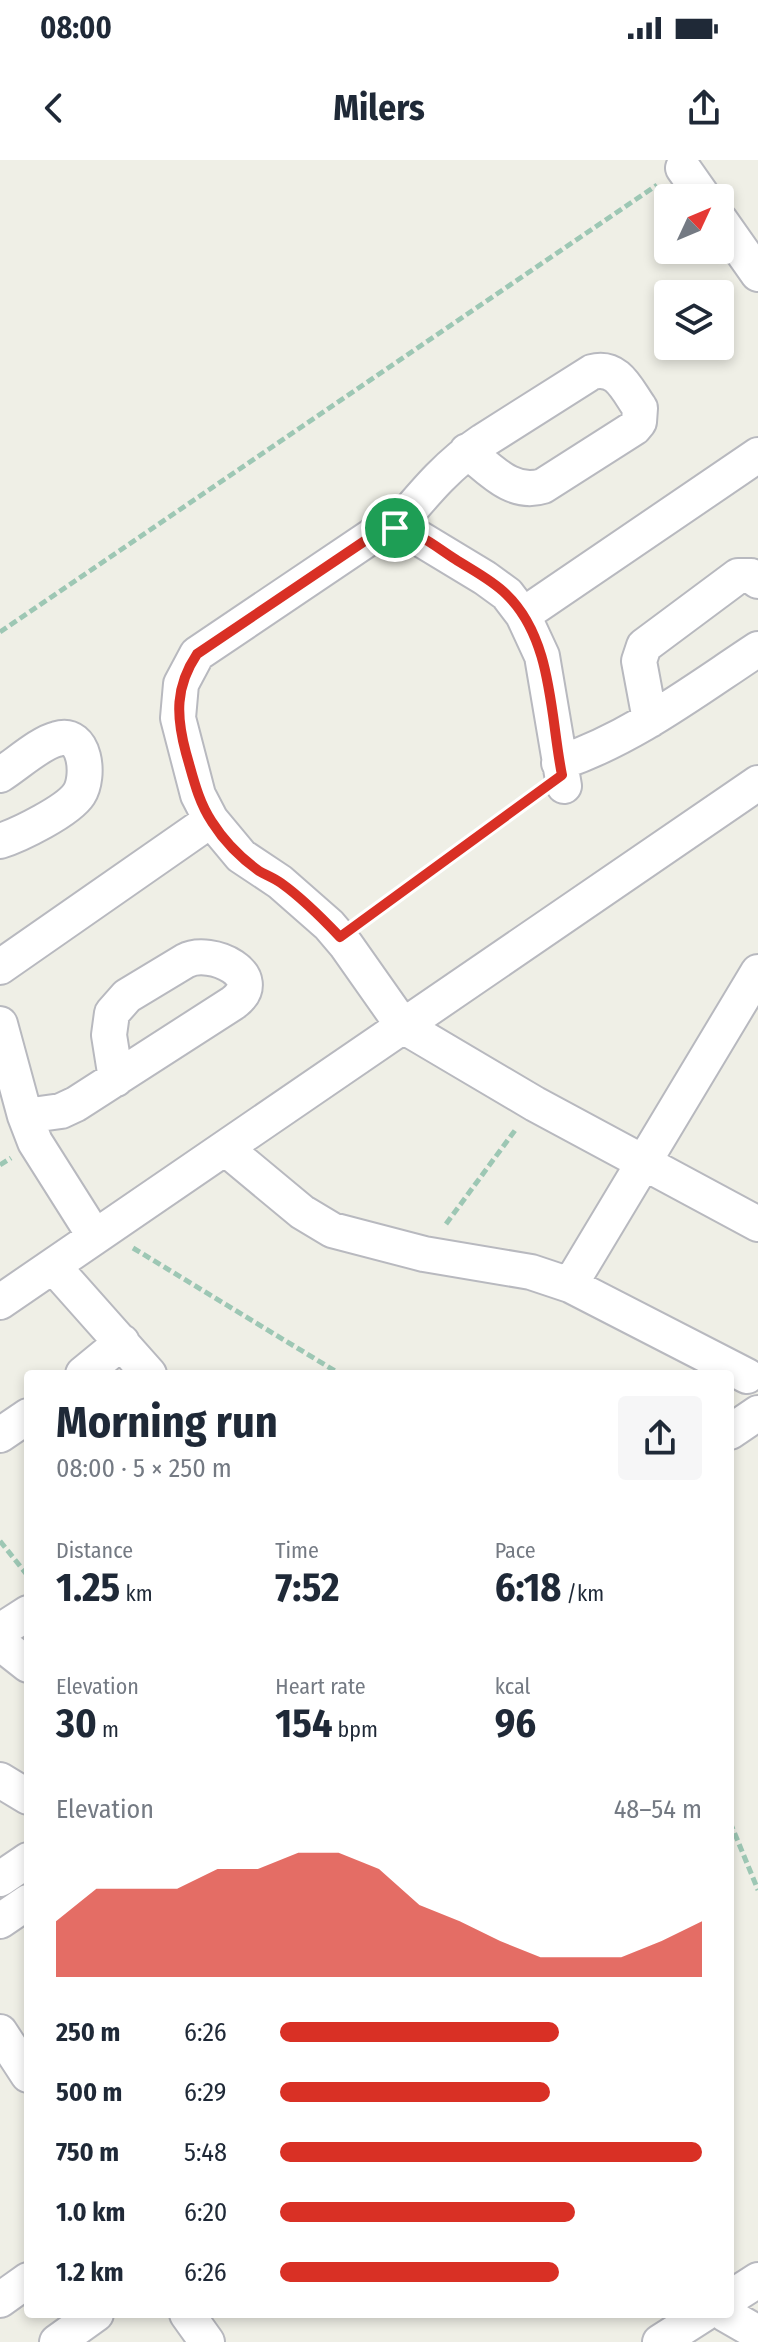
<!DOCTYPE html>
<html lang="en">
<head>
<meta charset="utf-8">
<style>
	:root { --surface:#fff; --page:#f6f6f7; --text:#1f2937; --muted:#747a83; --accent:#d93025 }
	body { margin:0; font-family:"Fira Sans Condensed",sans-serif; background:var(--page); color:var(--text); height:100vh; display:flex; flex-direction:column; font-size:30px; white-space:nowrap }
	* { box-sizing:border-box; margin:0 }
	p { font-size:26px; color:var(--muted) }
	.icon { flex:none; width:44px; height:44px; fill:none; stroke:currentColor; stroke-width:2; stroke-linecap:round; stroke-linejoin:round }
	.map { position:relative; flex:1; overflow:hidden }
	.sheet { position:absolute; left:24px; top:1210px; width:710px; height:948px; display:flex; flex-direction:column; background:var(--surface); border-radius:8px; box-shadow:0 4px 12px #0003 }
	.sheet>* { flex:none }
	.needle { width:52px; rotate:46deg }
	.fabs { position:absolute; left:654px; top:24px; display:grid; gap:16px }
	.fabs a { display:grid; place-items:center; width:80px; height:80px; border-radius:8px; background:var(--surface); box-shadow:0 4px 12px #0003; font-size:40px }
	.pin { position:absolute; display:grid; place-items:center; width:68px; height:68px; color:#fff; margin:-34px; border:4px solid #fff; border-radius:50%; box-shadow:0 2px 8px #0007 }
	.round { display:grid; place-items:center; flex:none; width:84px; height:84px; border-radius:8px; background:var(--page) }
	.overview { display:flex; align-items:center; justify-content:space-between; height:136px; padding:0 32px }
	h1 { font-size:44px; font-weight:700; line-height:60px }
	.figures { display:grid; grid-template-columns:repeat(3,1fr); gap:12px; height:136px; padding:8px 32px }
	.figures div { display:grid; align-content:center }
	.figures b { font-size:40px; font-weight:700 }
	.figures small { font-size:22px; font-weight:400 }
	.figures p { font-size:22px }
	.chart { height:224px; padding:16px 32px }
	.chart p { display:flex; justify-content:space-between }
	.chart svg { width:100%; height:144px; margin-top:8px; fill:var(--accent); opacity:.7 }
	ul { padding:0 32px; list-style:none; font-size:26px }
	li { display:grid; grid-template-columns:128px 96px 1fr; align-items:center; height:60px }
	li i { height:20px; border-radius:10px; background:var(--accent) }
	.status { display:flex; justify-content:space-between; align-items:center; height:56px; padding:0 40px; background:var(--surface); direction:ltr }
	.status svg { height:22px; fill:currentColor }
	header { display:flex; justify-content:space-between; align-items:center; height:104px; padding:0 32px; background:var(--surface); font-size:36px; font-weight:700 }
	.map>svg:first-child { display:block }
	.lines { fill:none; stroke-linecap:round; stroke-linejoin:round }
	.minor-casing { stroke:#b8b9bf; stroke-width:38 }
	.path { stroke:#9dc7b4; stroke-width:5; stroke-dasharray:8 4; stroke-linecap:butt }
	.minor { stroke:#fff; stroke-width:34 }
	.route-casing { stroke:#fff; stroke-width:16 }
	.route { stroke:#d93025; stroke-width:10 }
</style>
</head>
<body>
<div class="status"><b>08:00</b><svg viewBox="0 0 49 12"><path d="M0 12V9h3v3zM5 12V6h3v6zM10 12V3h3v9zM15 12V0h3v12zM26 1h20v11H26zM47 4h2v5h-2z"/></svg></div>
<header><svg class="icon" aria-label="back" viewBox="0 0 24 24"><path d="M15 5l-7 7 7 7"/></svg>Milers<svg class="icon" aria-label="share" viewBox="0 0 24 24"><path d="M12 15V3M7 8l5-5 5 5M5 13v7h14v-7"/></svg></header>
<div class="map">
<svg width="758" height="2182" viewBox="0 0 758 2182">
	<rect width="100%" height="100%" fill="#efefe6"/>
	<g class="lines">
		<defs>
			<path id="minor" d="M683 8 704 38
				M720 60 758 114
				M395 368C423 335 447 305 483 281L592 212C618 205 627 230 640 248L639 262 634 268 543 326C512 336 490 309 467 291
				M523 455 758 295
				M650 560 639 501 644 486 738 416H751L758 421
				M559 603C633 578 694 531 758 489
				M0 615C16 605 40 583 57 579 86 570 90 617 79 634 68 651 19 675 0 681
				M564 626 542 496 523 455 507 434 485 418 404 369 395 368 375 374 197 494 181 524 178 558 198 635 211 660 241 696 280 722 329 765 346 785 403 866 535 944 758 1064
				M0 807 211 660
				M0 864 25 956 35 982 95 1077
				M25 956 61 951 76 944 233 843C270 816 211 787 185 801L127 836 112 853 109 875 116 919
				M225 988 302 1052 332 1070 424 1094 531 1112 570 1125 747 1216
				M53 1106 149 1214
				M570 1125 758 812
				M0 1142 758 623
				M83 1214 122 1182
				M730 1272 758 1253
				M0 1275 28 1256
				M0 1471 28 1453
				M0 1483 28 1505
				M0 1620 28 1637
				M0 1719 28 1700
				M0 1761 28 1742
				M0 1872 28 1915
				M730 2138 758 2120
				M0 2140 28 2120
				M187 2154 207 2182
				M725 2154 758 2173
				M57 2182 96 2154
				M660 2182 704 2154"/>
		</defs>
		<!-- minor casing -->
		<use href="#minor" class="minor-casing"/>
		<!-- path -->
		<path class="path" d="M0 472 657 25
			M363 760 536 634
			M0 1005 11 998
			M446 1064 516 969
			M133 1088 340 1214
			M0 1381 28 1416
			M730 1662 758 1730"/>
		<!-- minor -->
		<use href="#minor" class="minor"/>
	</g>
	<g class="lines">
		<defs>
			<path id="route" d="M395 368C418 371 436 387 455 399 472 410 492 420 506 434 553 479 550 556 562 615L340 777C322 758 302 738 281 723 274 718 266 715 259 711 241 698 224 681 212 662 198 641 193 617 186 593 176 556 175 527 197 494L375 374Z"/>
		</defs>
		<!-- route casing -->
		<use href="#route" class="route-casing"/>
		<!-- route -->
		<use href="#route" class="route"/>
	</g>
</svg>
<div class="fabs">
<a><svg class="needle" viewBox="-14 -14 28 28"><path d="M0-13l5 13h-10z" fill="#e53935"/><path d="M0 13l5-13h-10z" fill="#747a83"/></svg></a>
<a><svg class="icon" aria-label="layers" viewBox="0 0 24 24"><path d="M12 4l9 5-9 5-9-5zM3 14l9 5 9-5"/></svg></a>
</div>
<div class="pin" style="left:395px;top:368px;background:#1e9e55"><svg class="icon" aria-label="arrive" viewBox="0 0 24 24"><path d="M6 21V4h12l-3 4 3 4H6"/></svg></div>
<section class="sheet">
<div class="overview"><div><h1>Morning run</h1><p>08:00 · 5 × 250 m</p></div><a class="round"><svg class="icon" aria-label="share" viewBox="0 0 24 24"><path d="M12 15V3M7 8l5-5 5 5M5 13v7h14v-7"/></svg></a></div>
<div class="figures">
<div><p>Distance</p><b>1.25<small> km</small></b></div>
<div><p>Time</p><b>7:52</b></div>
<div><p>Pace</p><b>6:18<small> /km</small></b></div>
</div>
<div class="figures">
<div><p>Elevation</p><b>30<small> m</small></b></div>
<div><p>Heart rate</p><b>154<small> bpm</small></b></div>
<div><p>kcal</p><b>96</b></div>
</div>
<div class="chart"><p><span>Elevation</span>48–54 m</p>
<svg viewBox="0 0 160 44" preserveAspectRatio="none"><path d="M0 44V27L10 17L20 17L30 17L40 11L50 11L60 6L70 6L80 11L90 22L100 27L110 33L120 38L130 38L140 38L150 33L160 27V44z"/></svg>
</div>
<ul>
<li><b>250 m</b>6:26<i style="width:66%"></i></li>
<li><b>500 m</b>6:29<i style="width:64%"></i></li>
<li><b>750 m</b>5:48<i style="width:100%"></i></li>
<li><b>1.0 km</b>6:20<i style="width:70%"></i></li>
<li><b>1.2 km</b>6:26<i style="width:66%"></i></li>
</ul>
</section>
</div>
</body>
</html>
